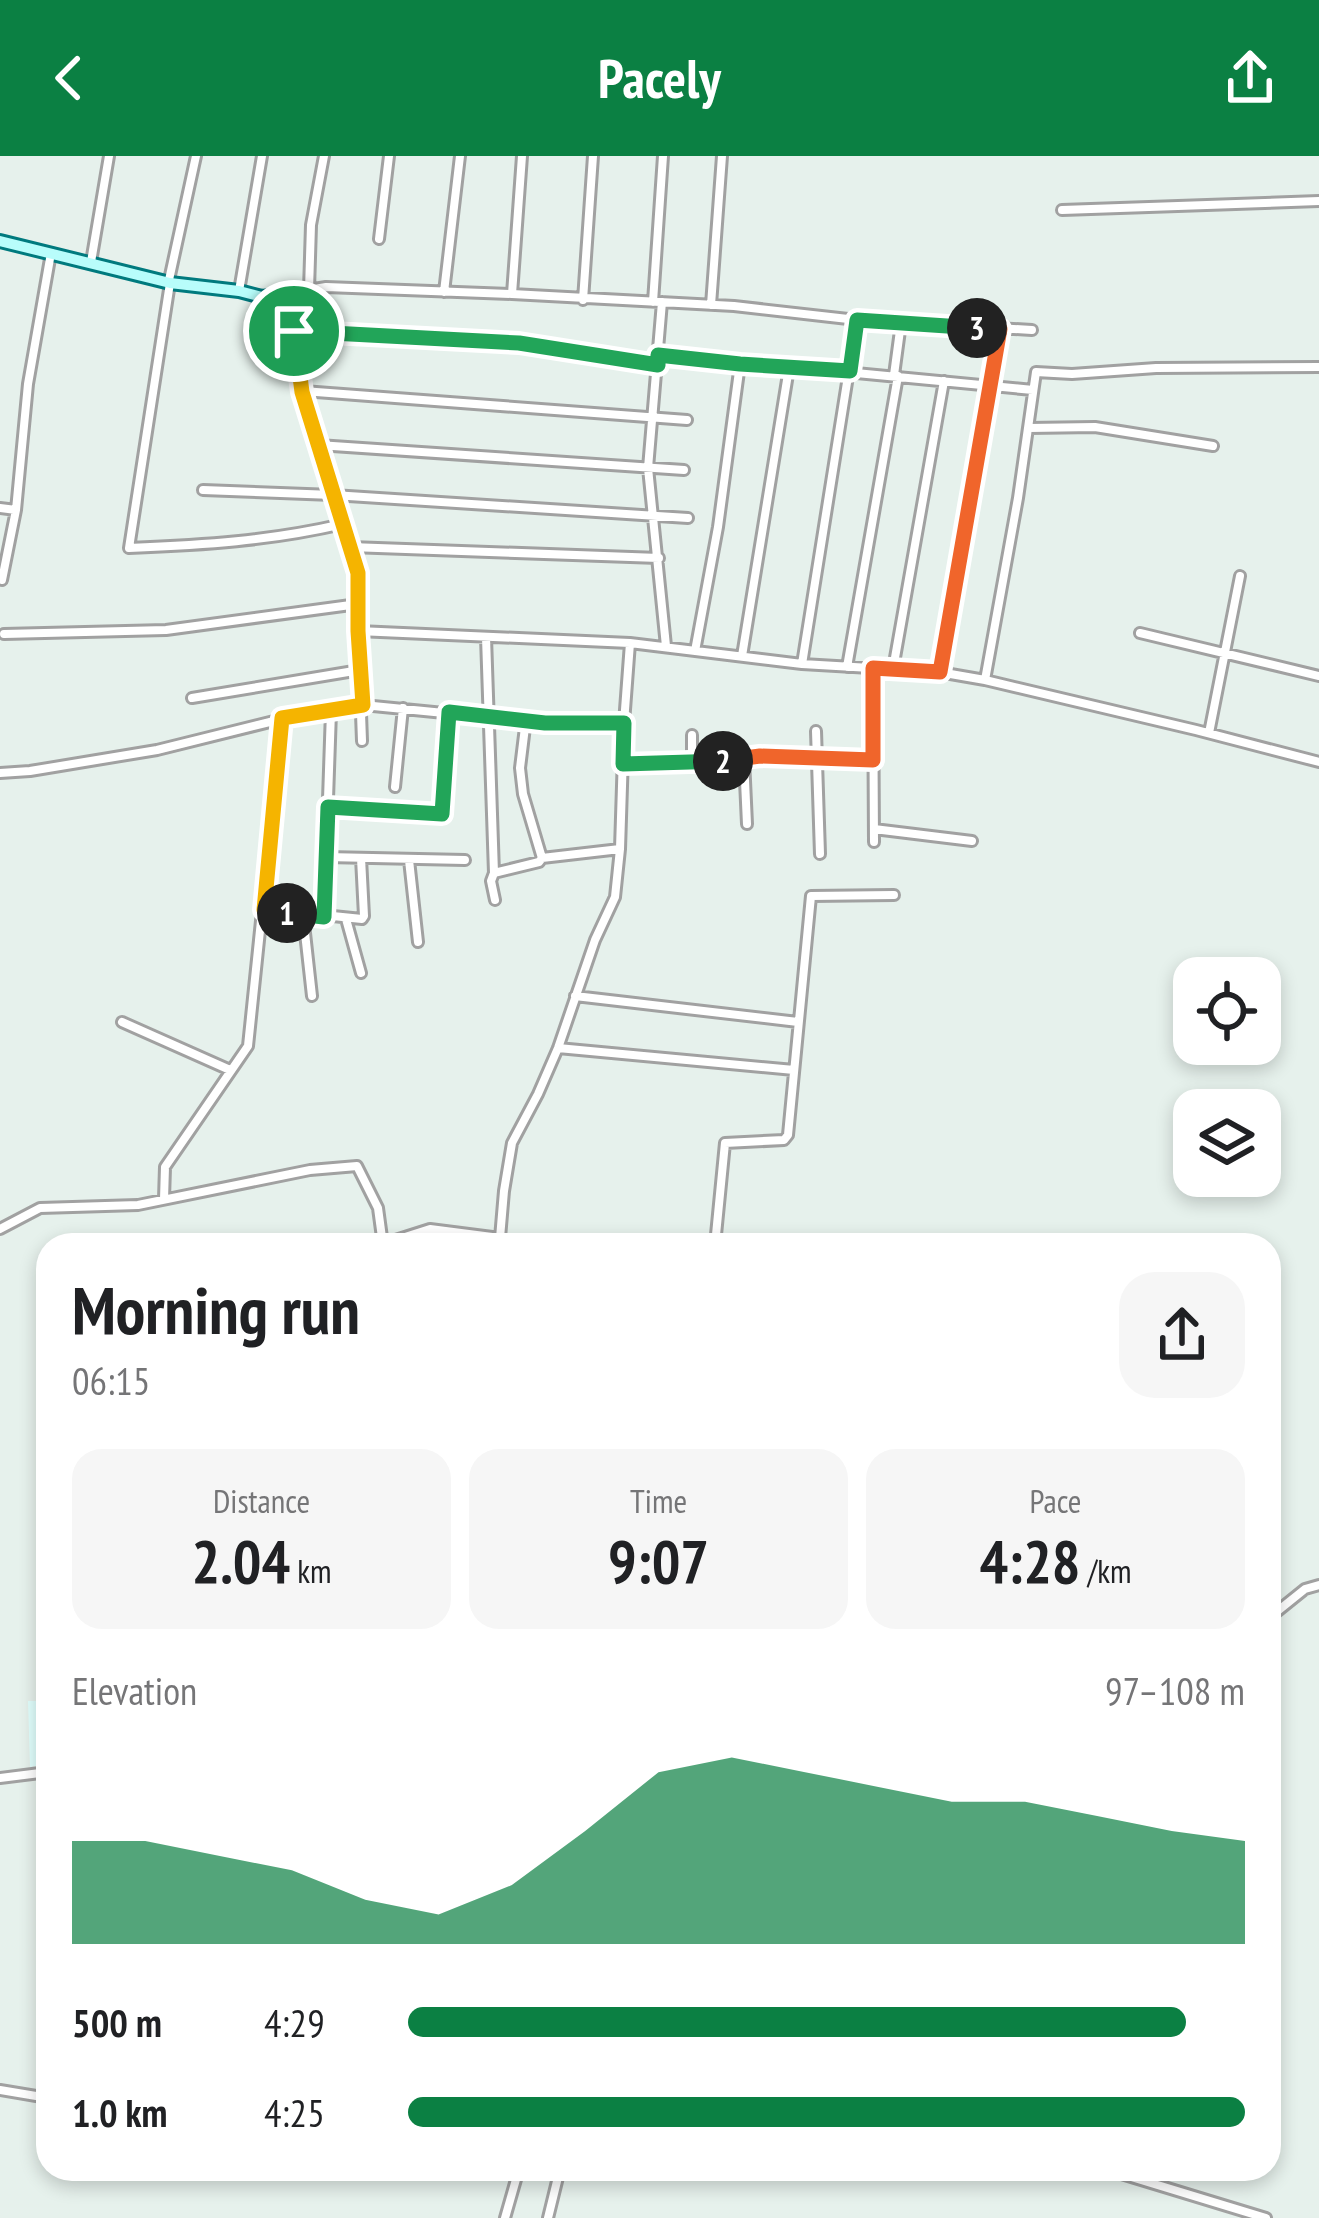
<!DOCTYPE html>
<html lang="en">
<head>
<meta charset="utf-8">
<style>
	:root { --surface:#fff; --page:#f6f6f6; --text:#202124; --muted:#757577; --accent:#0b8043 }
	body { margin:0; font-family:"PT Sans Narrow",sans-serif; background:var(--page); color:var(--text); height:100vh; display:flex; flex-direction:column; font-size:45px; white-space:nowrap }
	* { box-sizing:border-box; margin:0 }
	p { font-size:39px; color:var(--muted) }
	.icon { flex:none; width:66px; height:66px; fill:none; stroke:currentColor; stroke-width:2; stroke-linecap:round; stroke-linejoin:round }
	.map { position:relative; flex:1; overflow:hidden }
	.sheet { position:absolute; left:36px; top:1077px; width:1245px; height:948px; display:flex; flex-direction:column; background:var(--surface); border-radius:36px; box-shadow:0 6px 18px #0003 }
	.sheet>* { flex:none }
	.tools { position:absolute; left:1173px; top:801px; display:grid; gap:24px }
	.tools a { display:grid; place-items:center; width:108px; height:108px; border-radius:24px; background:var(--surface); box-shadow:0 6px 18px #0003; font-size:60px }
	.pin { position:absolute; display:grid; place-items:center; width:102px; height:102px; color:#fff; margin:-51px; border:6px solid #fff; border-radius:50%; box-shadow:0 3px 12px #0007 }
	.km { position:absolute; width:60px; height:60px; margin:-30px; border-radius:50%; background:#222; color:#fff; font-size:33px; line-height:60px; text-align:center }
	.round { display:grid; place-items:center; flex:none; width:126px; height:126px; border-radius:36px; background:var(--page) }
	.head { display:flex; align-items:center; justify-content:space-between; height:204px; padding:0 36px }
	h1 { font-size:66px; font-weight:700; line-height:90px }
	.stats { display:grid; grid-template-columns:repeat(3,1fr); gap:18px; height:204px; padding:12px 36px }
	.stats div { display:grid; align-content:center; border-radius:30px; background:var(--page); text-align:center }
	.stats b { font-size:60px; font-weight:700 }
	.stats small { font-size:33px; font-weight:400 }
	.stats p { font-size:33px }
	.chart { height:336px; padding:24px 36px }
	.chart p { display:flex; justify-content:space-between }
	.chart svg { width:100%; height:216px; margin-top:12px; fill:var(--accent); opacity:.7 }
	ul { padding:0 36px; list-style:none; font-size:39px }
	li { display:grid; grid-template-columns:192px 144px 1fr; align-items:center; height:90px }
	li i { height:30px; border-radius:15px; background:var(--accent) }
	header { display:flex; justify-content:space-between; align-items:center; height:156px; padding:0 36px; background:var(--accent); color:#fff; font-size:54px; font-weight:700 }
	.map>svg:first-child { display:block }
	.education { fill:#e1fffd }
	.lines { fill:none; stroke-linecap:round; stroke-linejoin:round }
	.street-casing { stroke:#a1a1a1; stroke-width:14 }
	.secondary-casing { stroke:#007a7e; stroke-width:16 }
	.street { stroke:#fff; stroke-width:8 }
	.secondary { stroke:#b8fdfb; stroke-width:10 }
	.split-1-casing { stroke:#fff; stroke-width:24 }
	.split-2-casing { stroke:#fff; stroke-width:24 }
	.split-3-casing { stroke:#fff; stroke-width:24 }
	.split-4-casing { stroke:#fff; stroke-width:24 }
	.split-1 { stroke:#f5b400; stroke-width:15 }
	.split-2 { stroke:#22a559; stroke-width:15 }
	.split-3 { stroke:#f0652b; stroke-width:15 }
	.split-4 { stroke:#22a559; stroke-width:15 }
</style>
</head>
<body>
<header><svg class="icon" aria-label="back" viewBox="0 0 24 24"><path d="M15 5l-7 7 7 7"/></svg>Pacely<svg class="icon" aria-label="share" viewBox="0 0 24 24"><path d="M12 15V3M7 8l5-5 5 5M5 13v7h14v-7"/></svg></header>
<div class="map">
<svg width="1319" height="2062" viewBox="0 0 1319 2062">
	<rect width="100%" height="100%" fill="#e6f1ec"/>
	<!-- education -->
	<path class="education" d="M28 1545H48V1608L30 1611Z"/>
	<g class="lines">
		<defs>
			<path id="street" d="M1062 54 1319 45
				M379 83 389 0
				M91 106 109 0
				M169 124 196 0
				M170 127 129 392C204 389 269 385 343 368
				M309 134 311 69 324 0
				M239 135 262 0
				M444 136 460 0
				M512 138 522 0
				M278 139 326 131 512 138 734 150 857 164 1032 174
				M583 144 593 0
				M653 146 663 0
				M662 146 648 312 666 490
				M711 149 722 0
				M294 175 519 187 658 209
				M658 198 1033 234
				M894 219 901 167
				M303 235 687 264
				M1029 272 1095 271 1213 290
				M318 289 684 314
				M203 334 333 339 688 362
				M0 352 16 354
				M350 391 659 402
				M2 424 16 354 28 228 51 97
				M1140 477 1319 520
				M4 478 166 474 358 448
				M486 481 494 717
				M695 495 718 371 740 208
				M742 500 789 212
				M802 508 857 164
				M847 511 898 220
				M873 512 874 686
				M893 513 944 225
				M939 516 1000 173
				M985 524 1018 342 1036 216 1072 218 1156 212 1319 211
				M192 542 360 514
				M526 563 520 612 523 638 542 702
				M816 575 820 698
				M1209 577 1240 420
				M692 579V607
				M362 585 358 475 630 487 802 508 939 516 985 524 1196 574 1319 606
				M744 603 747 668
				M624 608 709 607 760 600 873 605
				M0 617 30 615 157 594 282 563 363 549 545 567H624
				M395 631 403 552
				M328 651 442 658 449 556
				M874 673 972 685
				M326 701 465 704
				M409 704 418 786
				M495 744 491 725 494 717 539 706 542 702 620 693
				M264 753 362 763 364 760 361 702
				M303 759 312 840
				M324 761 331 555
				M346 763 361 817
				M575 840 798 866
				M122 866 230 914
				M558 892 794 914
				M164 1043 165 1011 248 890 282 563
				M0 1073 40 1052 138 1049 310 1014 357 1010 378 1052 383 1089
				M500 1082 504 1035 512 987 538 938 558 892 595 784 615 741 620 693 624 567 630 487
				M383 1088 430 1073 500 1082 527 1089
				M715 1089 725 987 784 984 788 979 811 740 894 739
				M1269 1462 1305 1433 1319 1429
				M0 1622 48 1616
				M0 1934 48 1942
				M1105 2013 1266 2062
				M505 2062 519 2013
				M548 2062 560 2013"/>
			<path id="secondary" d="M0 85 170 127 239 135 262 141 278 139 294 175 302 235 359 417 358 475"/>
		</defs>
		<!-- street casing -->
		<use href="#street" class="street-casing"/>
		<!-- secondary casing -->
		<use href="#secondary" class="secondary-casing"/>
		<!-- street -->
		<use href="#street" class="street"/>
		<!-- secondary -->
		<use href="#secondary" class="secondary"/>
	</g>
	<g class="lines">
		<defs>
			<path id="split-1" d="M287 757 264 754 282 562 363 549 358 475V417L302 236 294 175"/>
			<path id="split-2" d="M287 757 324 761 328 651 442 658 449 556 545 567H624L623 608 723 605"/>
			<path id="split-3" d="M723 605 760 600 873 604V512L940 516 1000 173 977 172"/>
			<path id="split-4" d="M294 175 519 187 658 209V199L740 208 850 215 857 164 977 172"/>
		</defs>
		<!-- split-1 casing -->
		<use href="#split-1" class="split-1-casing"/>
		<!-- split-2 casing -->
		<use href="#split-2" class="split-2-casing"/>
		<!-- split-3 casing -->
		<use href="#split-3" class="split-3-casing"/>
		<!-- split-4 casing -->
		<use href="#split-4" class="split-4-casing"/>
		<!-- split-1 -->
		<use href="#split-1" class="split-1"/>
		<!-- split-2 -->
		<use href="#split-2" class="split-2"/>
		<!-- split-3 -->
		<use href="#split-3" class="split-3"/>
		<!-- split-4 -->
		<use href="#split-4" class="split-4"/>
	</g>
</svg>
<div class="tools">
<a><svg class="icon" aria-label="locate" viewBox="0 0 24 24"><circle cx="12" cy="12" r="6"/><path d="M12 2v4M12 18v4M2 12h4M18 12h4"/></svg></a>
<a><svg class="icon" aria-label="layers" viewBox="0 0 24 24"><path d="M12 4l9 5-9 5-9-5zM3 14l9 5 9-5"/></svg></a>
</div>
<div class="pin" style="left:294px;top:175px;background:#1e9e55"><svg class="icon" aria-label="arrive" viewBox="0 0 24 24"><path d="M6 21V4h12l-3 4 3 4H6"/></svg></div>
<b class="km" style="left:287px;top:757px">1</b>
<b class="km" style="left:723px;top:605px">2</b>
<b class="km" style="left:977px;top:172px">3</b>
<section class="sheet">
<div class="head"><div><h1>Morning run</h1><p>06:15</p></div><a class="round"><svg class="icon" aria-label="share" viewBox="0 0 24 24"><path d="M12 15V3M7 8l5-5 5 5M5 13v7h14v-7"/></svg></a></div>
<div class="stats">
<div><p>Distance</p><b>2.04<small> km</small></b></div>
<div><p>Time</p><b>9:07</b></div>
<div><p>Pace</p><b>4:28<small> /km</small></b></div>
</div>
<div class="chart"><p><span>Elevation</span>97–108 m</p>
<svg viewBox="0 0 160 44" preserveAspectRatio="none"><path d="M0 44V23L10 23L20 26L30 29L40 35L50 38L60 32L70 21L80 9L90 6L100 9L110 12L120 15L130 15L140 18L150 21L160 23V44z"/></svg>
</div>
<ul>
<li><b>500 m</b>4:29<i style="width:93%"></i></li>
<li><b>1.0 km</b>4:25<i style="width:100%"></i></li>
</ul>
</section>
</div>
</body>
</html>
